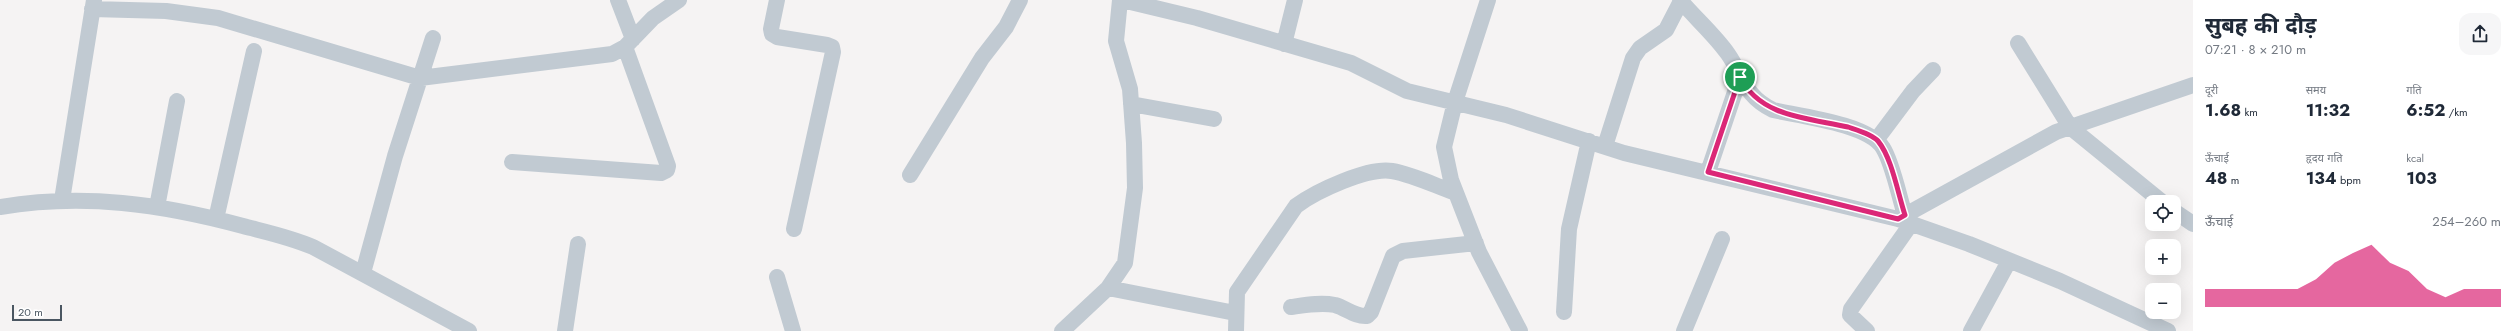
<!DOCTYPE html>
<html lang="hi">
<head>
<meta charset="utf-8">
<style>
	:root { --surface:#fff; --page:#f6f6f7; --text:#1f2937; --muted:#747a83; --accent:#db2777 }
	body { margin:0; font-family:Jost,"Noto Sans Devanagari",sans-serif; background:var(--page); color:var(--text); height:100vh; display:flex; flex-direction:column; font-size:15px; white-space:nowrap }
	* { box-sizing:border-box; margin:0 }
	p { font-size:13px; color:var(--muted) }
	.icon { flex:none; width:22px; height:22px; fill:none; stroke:currentColor; stroke-width:2; stroke-linecap:round; stroke-linejoin:round }
	.map { position:relative; flex:1; overflow:hidden }
	.details { display:flex; flex-direction:column; background:var(--surface); width:320px }
	.details>* { flex:none }
	.controls { position:absolute; left:2145px; top:195px; display:grid; gap:8px }
	.controls a { display:grid; place-items:center; width:36px; height:36px; border-radius:8px; background:var(--surface); box-shadow:0 4px 16px #0002; font-size:20px }
	.scale { position:absolute; left:12px; bottom:10px; width:50px; box-sizing:border-box; padding-left:4px; border:2px solid #4a5661; border-top:0; font-size:11px; line-height:14px; white-space:nowrap; color:#4a5661; -webkit-text-stroke:3px #fff; paint-order:stroke }
	.pin { position:absolute; display:grid; place-items:center; width:34px; height:34px; color:#fff; margin:-17px; border:2px solid #fff; border-radius:50%; box-shadow:0 1px 4px #0007 }
	.round { display:grid; place-items:center; flex:none; width:42px; height:42px; border-radius:12px; background:var(--page) }
	.summary { display:flex; align-items:center; justify-content:space-between; height:68px; padding:0 12px }
	h1 { font-size:22px; font-weight:700; line-height:30px }
	.stats { display:grid; grid-template-columns:repeat(3,1fr); gap:6px; height:68px; padding:4px 12px }
	.stats div { display:grid; align-content:center }
	.stats b { font-size:17px; font-weight:700 }
	.stats small { font-size:11px; font-weight:400 }
	.stats p { font-size:11px }
	.chart { height:112px; padding:8px 12px }
	.chart p { display:flex; justify-content:space-between }
	.chart svg { width:100%; height:72px; margin-top:4px; fill:var(--accent); opacity:.7 }
	main { display:flex; flex:1; min-height:0 }
	.map>svg:first-child { display:block }
	.lines { fill:none; stroke-linecap:round; stroke-linejoin:round }
	.minor { stroke:#c1cad2; stroke-width:16 }
	.route-casing { stroke:#fff; stroke-width:8 }
	.route { stroke:#db2777; stroke-width:5 }
</style>
</head>
<body>
<main>
<div class="map">
<svg width="2193" height="331" viewBox="0 0 2193 331">
	<rect width="100%" height="100%" fill="#f5f3f3"/>
	<g class="lines">
		<!-- minor -->
		<path class="minor" d="M618 0 633 39
			M777 0 771 29 772 34 777 37 827 45 832 47 833 52 794 229
			M1122 0 1197 18 1351 63 1407 91 1506 115 1624 153 1898 219 1969 244 2060 281 2168 331
			M1488 0 1455 102 1444 147 1451 180 1479 252 1520 331
			M1680 0C1695 18 1714 34 1728 54 1744 77 1744 96 1773 110 1800 116 1869 124 1883 148 1893 164 1899 197 1905 215
			M92 9 166 11 218 18 420 78 612 54 625 47 653 18 679 0
			M2018 43 2070 127 2162 202
			M1284 44 1295 0
			M1131 104 1214 119
			M1877 139 1913 91 1933 70
			M1605 146 1633 58 1640 48 1666 30 1681 1
			M512 162 661 173 667 170 668 166 625 47
			M1708 172 1740 77
			M910 175 982 58 1006 27 1020 0
			M62 200 94 0
			M0 207C84 193 161 204 243 226 266 232 290 237 313 247L469 331
			M157 207 177 101
			M2174 211 2193 224
			M216 219 254 51
			M1898 219 2056 132 2193 85
			M363 273 395 156 433 38
			M777 277 793 331
			M1108 288 1235 313
			M1291 307C1305 305 1321 302 1335 305 1346 308 1355 317 1367 316L1371 312 1393 256 1403 251 1476 243
			M1564 312 1569 229 1589 141
			M565 331 578 244
			M1062 331 1108 288 1125 263 1135 188 1134 143 1130 89 1116 41 1120 0
			M1236 331 1237 292 1296 206C1316 191 1368 167 1392 171 1414 175 1436 186 1456 193
			M1684 331 1722 239
			M1867 331 1850 315 1851 309 1911 224
			M1971 331 2009 261"/>
	</g>
	<g class="lines">
		<defs>
			<path id="route" d="M1740 77C1760 117 1808 118 1848 127 1857 130 1872 134 1878 141 1892 158 1898 194 1905 215L1898 219 1708 172Z"/>
		</defs>
		<!-- route casing -->
		<use href="#route" class="route-casing"/>
		<!-- route -->
		<use href="#route" class="route"/>
	</g>
</svg>
<div class="controls">
<a><svg class="icon" aria-label="locate" viewBox="0 0 24 24"><circle cx="12" cy="12" r="6"/><path d="M12 2v4M12 18v4M2 12h4M18 12h4"/></svg></a>
<a>+</a>
<a>−</a>
</div>
<div class="scale">20 m</div>
<div class="pin" style="left:1740px;top:77px;background:#1e9e55"><svg class="icon" aria-label="arrive" viewBox="0 0 24 24"><path d="M6 21V4h12l-3 4 3 4H6"/></svg></div>
</div>
<section class="details">
<div class="summary"><div><h1>सुबह की दौड़</h1><p>07:21 · 8 × 210 m</p></div><a class="round"><svg class="icon" aria-label="share" viewBox="0 0 24 24"><path d="M12 15V3M7 8l5-5 5 5M5 13v7h14v-7"/></svg></a></div>
<div class="stats">
<div><p>दूरी</p><b>1.68<small> km</small></b></div>
<div><p>समय</p><b>11:32</b></div>
<div><p>गति</p><b>6:52<small> /km</small></b></div>
</div>
<div class="stats">
<div><p>ऊँचाई</p><b>48<small> m</small></b></div>
<div><p>हृदय गति</p><b>134<small> bpm</small></b></div>
<div><p>kcal</p><b>103</b></div>
</div>
<div class="chart"><p><span>ऊँचाई</span>254–260 m</p>
<svg viewBox="0 0 160 44" preserveAspectRatio="none"><path d="M0 44V33L10 33L20 33L30 33L40 33L50 33L60 27L70 17L80 11L90 6L100 17L110 22L120 33L130 38L140 33L150 33L160 33V44z"/></svg>
</div>
</section>
</main>
</body>
</html>
